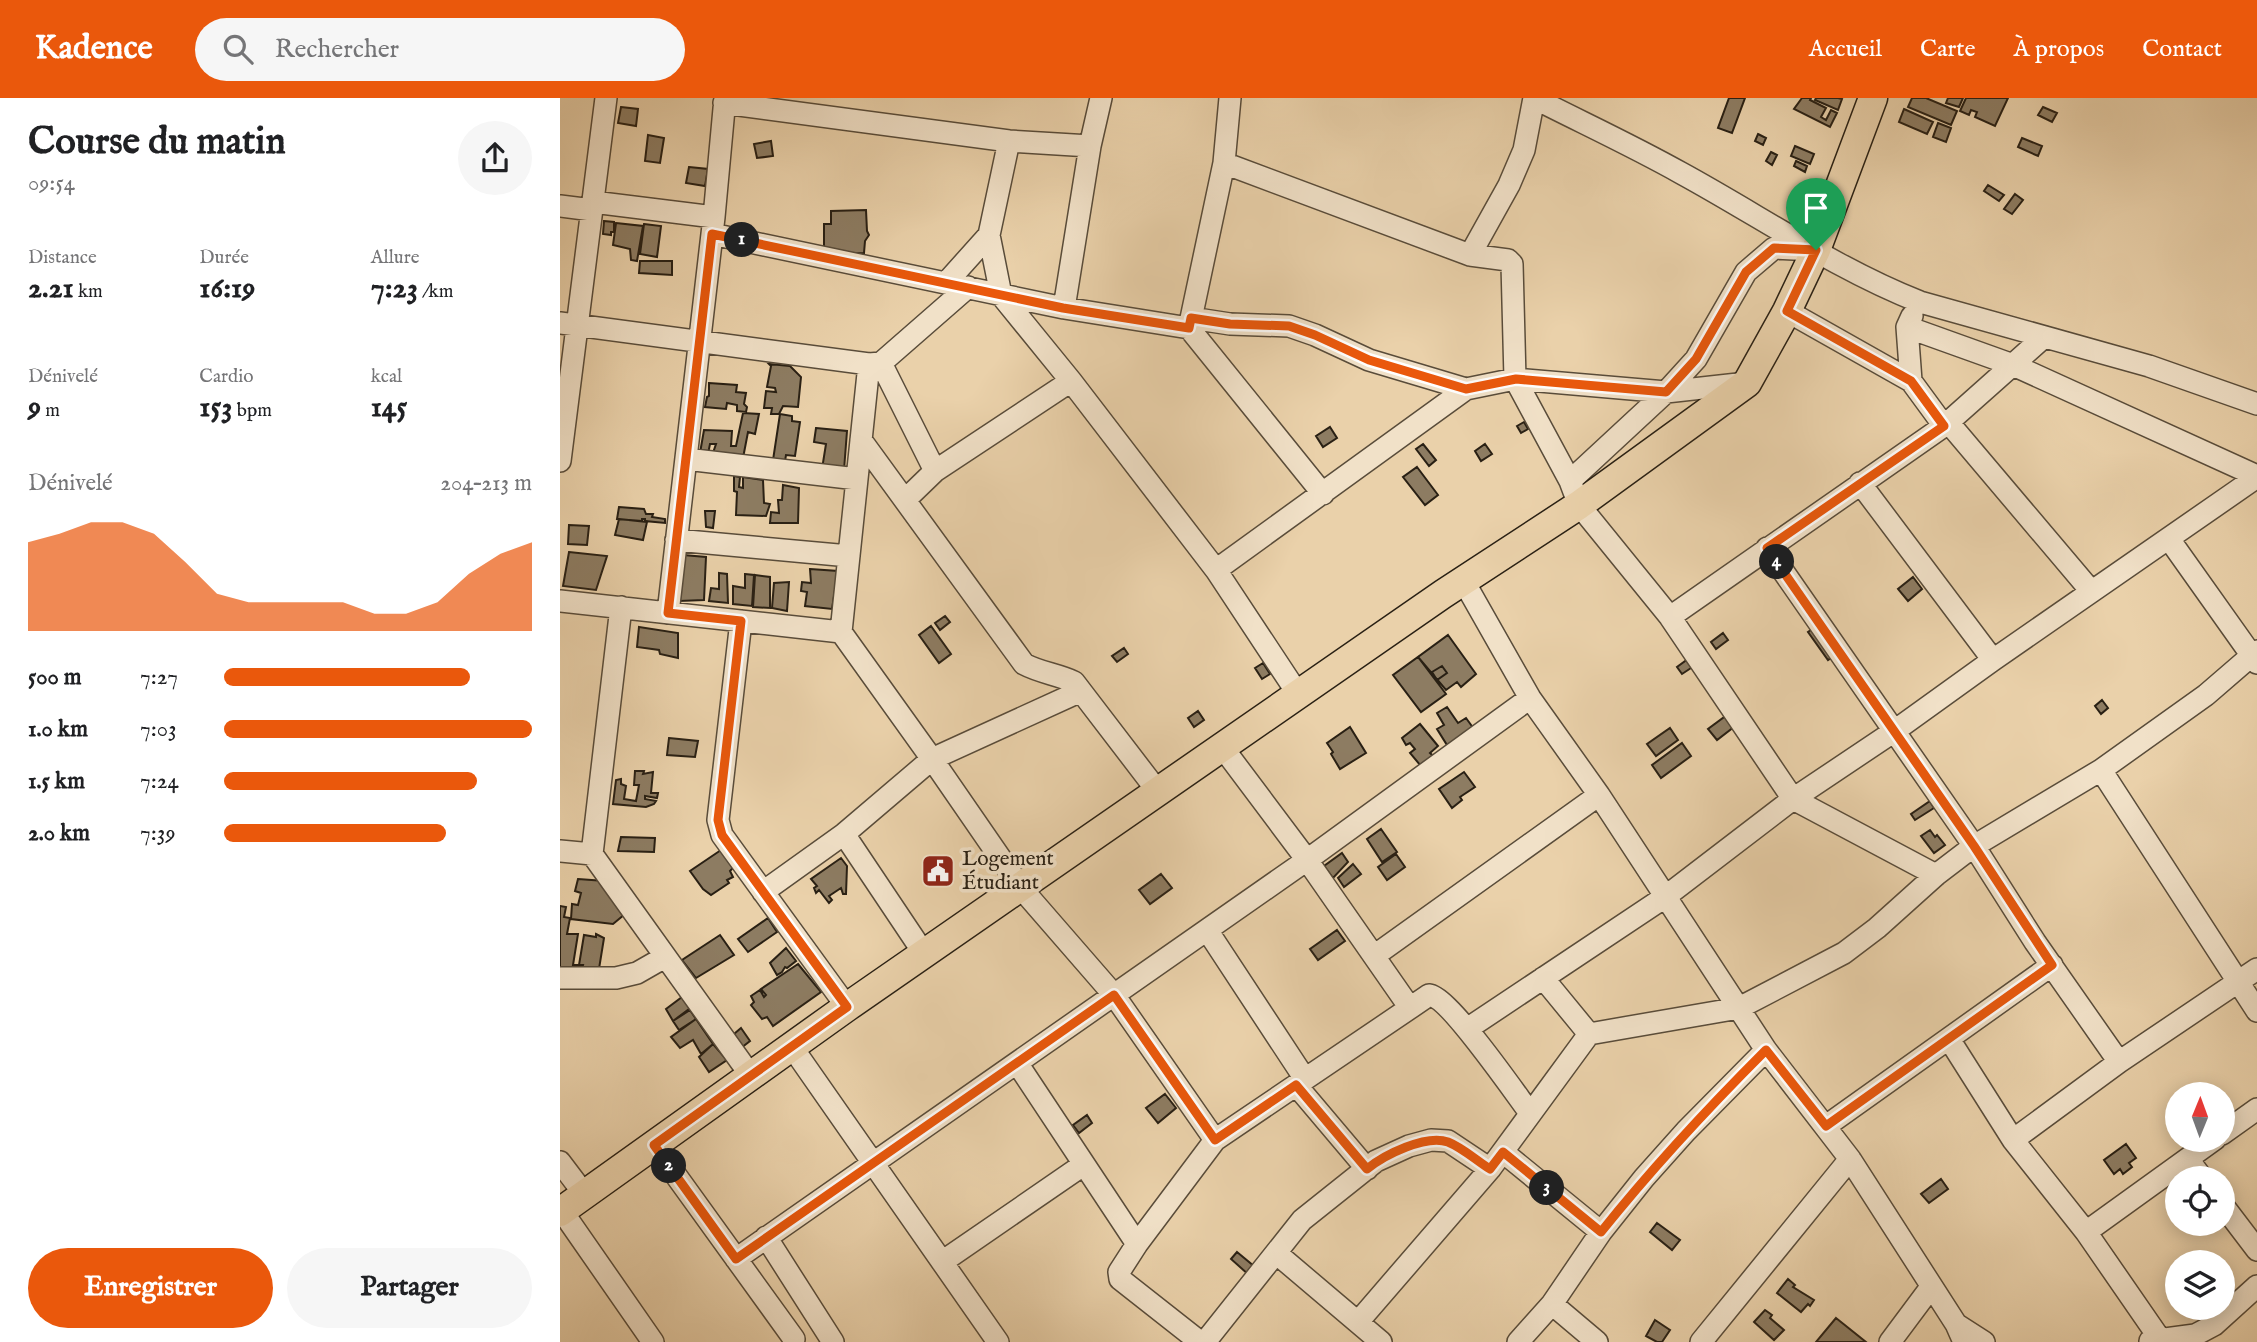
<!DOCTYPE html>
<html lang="fr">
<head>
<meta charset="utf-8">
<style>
	:root { --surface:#fff; --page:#f6f6f6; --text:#202124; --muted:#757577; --accent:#ea580c }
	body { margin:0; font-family:"IM FELL English",serif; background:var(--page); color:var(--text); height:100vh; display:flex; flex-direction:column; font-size:26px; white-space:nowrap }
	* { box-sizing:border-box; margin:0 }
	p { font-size:23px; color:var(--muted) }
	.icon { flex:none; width:38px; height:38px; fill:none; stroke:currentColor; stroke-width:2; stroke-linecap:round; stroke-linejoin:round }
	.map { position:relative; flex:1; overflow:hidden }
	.drawer { display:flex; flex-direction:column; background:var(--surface); width:560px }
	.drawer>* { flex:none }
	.needle { width:46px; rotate:1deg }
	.controls { position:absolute; left:1605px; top:984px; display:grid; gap:14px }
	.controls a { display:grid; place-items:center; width:70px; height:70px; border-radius:50%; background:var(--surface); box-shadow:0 4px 18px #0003; font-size:35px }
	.pin { position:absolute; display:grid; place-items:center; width:60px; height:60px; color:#fff; margin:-72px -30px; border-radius:50% 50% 50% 0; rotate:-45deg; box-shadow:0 0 7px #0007 }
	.pin .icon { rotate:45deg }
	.km { position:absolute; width:35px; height:35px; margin:-18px; border-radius:50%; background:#222; color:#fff; font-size:19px; line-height:35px; text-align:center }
	.round { display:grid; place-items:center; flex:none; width:74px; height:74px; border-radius:37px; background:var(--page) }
	.overview { display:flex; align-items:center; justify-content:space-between; height:119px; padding:0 28px }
	h1 { font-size:38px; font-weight:700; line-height:52px }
	.metrics { display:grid; grid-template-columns:repeat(3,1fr); gap:10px; height:119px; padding:7px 28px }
	.metrics div { display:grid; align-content:center }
	.metrics b { font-size:30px; font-weight:700 }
	.metrics small { font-size:19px; font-weight:400 }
	.metrics p { font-size:19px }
	.chart { height:196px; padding:14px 28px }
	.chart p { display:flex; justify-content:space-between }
	.chart svg { width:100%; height:126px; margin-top:7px; fill:var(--accent); opacity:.7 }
	.button { display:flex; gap:14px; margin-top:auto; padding:14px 28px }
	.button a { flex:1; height:80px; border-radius:42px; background:var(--accent); color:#fff; font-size:28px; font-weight:700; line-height:80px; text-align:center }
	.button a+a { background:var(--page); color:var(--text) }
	ul { padding:0 28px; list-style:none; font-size:23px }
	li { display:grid; grid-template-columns:112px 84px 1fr; align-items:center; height:52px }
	li i { height:18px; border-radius:9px; background:var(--accent) }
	header { display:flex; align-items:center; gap:42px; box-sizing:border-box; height:98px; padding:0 35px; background:var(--accent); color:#fff }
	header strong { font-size:33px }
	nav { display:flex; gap:38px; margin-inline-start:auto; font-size:24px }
	.search { width:490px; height:63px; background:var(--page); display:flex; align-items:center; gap:18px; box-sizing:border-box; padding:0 24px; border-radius:38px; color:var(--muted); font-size:26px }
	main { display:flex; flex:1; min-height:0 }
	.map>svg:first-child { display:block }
	.building { fill:#8d7c62; stroke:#292014; stroke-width:2; fill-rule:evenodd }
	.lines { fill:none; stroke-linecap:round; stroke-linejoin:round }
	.minor-casing { stroke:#594c3a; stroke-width:24 }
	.major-casing { stroke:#292014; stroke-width:31 }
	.minor { stroke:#f1e1c8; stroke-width:21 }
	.major { stroke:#ead1aa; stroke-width:28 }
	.route-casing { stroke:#fff; stroke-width:14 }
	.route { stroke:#ea580c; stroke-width:9 }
	.labels { text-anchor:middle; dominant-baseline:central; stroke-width:7; stroke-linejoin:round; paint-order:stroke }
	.poi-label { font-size:21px; fill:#292014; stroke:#f1e1c8; text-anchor:start }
</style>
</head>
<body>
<header>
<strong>Kadence</strong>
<div class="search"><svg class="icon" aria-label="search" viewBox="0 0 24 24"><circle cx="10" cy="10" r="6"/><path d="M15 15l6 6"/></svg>Rechercher</div>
<nav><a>Accueil</a><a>Carte</a><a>À propos</a><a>Contact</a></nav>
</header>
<main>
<section class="drawer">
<div class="overview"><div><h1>Course du matin</h1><p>09:54</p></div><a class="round"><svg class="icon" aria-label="share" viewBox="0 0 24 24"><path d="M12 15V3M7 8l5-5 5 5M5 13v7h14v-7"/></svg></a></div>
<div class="metrics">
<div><p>Distance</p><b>2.21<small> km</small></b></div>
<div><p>Durée</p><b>16:19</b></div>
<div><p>Allure</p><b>7:23<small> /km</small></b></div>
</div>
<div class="metrics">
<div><p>Dénivelé</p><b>9<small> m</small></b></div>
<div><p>Cardio</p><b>153<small> bpm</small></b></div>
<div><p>kcal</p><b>145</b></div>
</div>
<div class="chart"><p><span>Dénivelé</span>204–213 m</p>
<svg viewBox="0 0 160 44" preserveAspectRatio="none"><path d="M0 44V13L10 10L20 6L30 6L40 10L50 20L60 31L70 34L80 34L90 34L100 34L110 38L120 38L130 34L140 24L150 17L160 13V44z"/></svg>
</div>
<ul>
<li><b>500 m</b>7:27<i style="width:80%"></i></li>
<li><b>1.0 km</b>7:03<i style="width:100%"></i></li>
<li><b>1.5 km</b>7:24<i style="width:82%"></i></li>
<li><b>2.0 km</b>7:39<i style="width:72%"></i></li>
</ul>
<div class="button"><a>Enregistrer</a><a>Partager</a></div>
</section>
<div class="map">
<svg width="1697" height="1244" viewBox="0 0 1697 1244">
	<rect width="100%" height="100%" fill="#ead1aa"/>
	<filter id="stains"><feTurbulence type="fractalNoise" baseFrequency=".00286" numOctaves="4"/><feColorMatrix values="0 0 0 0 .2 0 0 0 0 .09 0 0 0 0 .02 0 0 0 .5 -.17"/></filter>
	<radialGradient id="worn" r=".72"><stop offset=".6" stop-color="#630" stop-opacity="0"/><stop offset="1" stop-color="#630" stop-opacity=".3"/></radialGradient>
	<!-- building -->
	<path class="building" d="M1169 0H1185L1172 35 1158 30Z
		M1242 0H1251L1250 2 1266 10 1261 19 1266 22 1271 12 1277 15 1270 29 1234 11Z
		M1256 0H1278L1282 1 1278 12 1255 2Z
		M1352 0H1366L1397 13 1391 27 1348 9Z
		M1388 0H1403L1399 9 1386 5Z
		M1406 0H1448L1435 28 1415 19 1417 14 1411 12 1409 17 1400 13Z
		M61 9 78 11 76 28 58 25Z
		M1483 9 1497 15 1492 24 1478 17Z
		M1344 11 1373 24 1367 36 1339 24Z
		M1378 25 1391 30 1386 44 1373 39Z
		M1198 36 1206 40 1203 47 1195 43Z
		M88 37 104 40 100 65 85 63Z
		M1462 40 1482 48 1478 58 1458 49Z
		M211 43 213 58 197 60 194 46Z
		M1235 48 1254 56 1250 66 1231 58Z
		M1211 54 1217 57 1212 67 1206 63Z
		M1236 63 1247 68 1245 74 1234 68Z
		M129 69 148 71 145 88 126 85Z
		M1428 87 1444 97 1439 103 1424 93Z
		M1455 96 1463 102 1452 116 1444 111Z
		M306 112 307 133 309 137 305 143 304 155 264 157V126H271V113Z
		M44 123 54 124V134H51V137L43 136Z
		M56 125 83 128 77 163 71 162 70 151 53 147Z
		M84 126 101 128 97 159 80 156Z
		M80 163H112V177L79 175Z
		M209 266 230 268 241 279 238 309 223 308 219 316H211L212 310H204L206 293 216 294 215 290 207 289 211 268Z
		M149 285 177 287 176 294 186 295 184 306 187 309 186 314 177 313V307L167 305 166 311 145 309 147 299 149 298Z
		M183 315 199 316 195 336 188 334 183 360 153 355 156 346H150L148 356 140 355 144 332 172 333 171 348H176Z
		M220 316 232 318V323L240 324 235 358 226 357 225 363 213 362Z
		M964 324 968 331 961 335 957 328Z
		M770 329 777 340 763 349 756 338Z
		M256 330 287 333 284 372 262 371 266 346 254 344Z
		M863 346 876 362 869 368 856 351Z
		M925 346 932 356 921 363 915 353Z
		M857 369 878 397 865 407 843 379Z
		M174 378 180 379 179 389 183 390V379L203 382 204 405 210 406 206 418 176 417 177 394 174 393Z
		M223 387 239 390 238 425H210L211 414 219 415 218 402H222Z
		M59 409 84 411 86 416H93L92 419 105 421V425L85 423V421H82V423L57 421Z
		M145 413H155L153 430 146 429Z
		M59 421 87 424 83 442 55 437Z
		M9 427 29 428 27 447 8 446Z
		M9 454 47 458 36 492 3 488Z
		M123 457 146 459 144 502 119 503Z
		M250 471 278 473 272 511 245 508 247 494 241 493 242 484 251 485Z
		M159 475 167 476 168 505 149 503 151 490 159 491Z
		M185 476 194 477 192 508 173 506V488L185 490Z
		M195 477 210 479V510L193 509Z
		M1353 479 1362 491 1348 503 1338 491Z
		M229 484 227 513 212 510 214 485Z
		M385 518 390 524 380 532 375 525Z
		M1258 527 1278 555 1268 562 1248 534Z
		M371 528 391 556 379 565 359 537Z
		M79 529 118 535V560L100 556 99 552 77 549Z
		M1163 535 1168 542 1156 551 1151 544Z
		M888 537 916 576 901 589 897 584 886 592 858 559ZM882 568 887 575 877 582 872 574Z
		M564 550 568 556 557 564 552 558Z
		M1132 558 1137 566 1122 576 1117 569Z
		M858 559 886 596 861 614 833 577Z
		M703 565 710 576 702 581 695 570Z
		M882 568 887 575 877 582 872 574Z
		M1542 602 1548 610 1541 616 1535 608Z
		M887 609 898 625 906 620 919 638 892 655 877 631 884 627 877 615Z
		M638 613 644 622 634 629 628 620Z
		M1171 614 1179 625 1157 642 1148 631Z
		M860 626 878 648 870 655 880 664 866 674 850 655 855 651 850 645 846 647 842 640Z
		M790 629 806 655 780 671 771 656 773 654 767 645Z
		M1110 630 1118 642 1096 658 1087 646Z
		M109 640 138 643 135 659 107 657Z
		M1122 645 1131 658 1101 680 1092 667Z
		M75 673H84L83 676 93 674 91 695H98L97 700 85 698V701L96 703 94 706 86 709 53 706 56 682 61 681V686L66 688 64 701 76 703 79 687H74Z
		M904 674 915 689 900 699 902 702 892 710 879 691Z
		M1370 703 1374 710 1355 722 1351 716Z
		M821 731 837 754 822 764 807 741Z
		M1370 732 1375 739 1377 737 1385 747 1374 755 1361 738Z
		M61 739 95 740 94 754 58 753Z
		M161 752 174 769 170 773 173 779 167 782 169 785 151 797 143 791 130 773Z
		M782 755 788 764 773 780 764 768Z
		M836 756 845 769 827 782 818 769Z
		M281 760 287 768 286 796H283L281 790 269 798 272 802 269 805 259 792 256 795 254 790 257 788 251 781Z
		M793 766 801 776 784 789 778 780Z
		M601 776 612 790 590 806 579 792Z
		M18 781 45 783 65 816 53 826 11 821 12 806 18 807 21 795 15 793Z
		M0 808 6 809 4 819 10 820 7 836H18L13 867H17L16 875 0 877Z
		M208 820 217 834 188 854 178 841Z
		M777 832 785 843 758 862 750 851Z
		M36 836 44 840 38 877 21 874 23 867H19L24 837 36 839Z
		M160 837 174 857 136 880 122 862Z
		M226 850 236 863 227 870 225 869 222 874 217 877 210 865Z
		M238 866 261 894 213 928 207 919 202 921 191 907 194 904 191 898 200 892 204 899 206 897 201 891Z
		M126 896 133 908 113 923 106 911Z
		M130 912 136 921 119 932 113 923Z
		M136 921 153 946 141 956 133 942 120 950 111 939Z
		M181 930 190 943 181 950 174 936Z
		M153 946 167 962 149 974 139 959Z
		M605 996 616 1010 598 1025 586 1010Z
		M527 1017 532 1025 519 1035 513 1027Z
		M1566 1046 1576 1060 1569 1065 1572 1069 1563 1076 1560 1071 1554 1076 1544 1062Z
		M1381 1081 1388 1091 1369 1105 1361 1096Z
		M1097 1125 1120 1142 1112 1152 1090 1134Z
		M677 1154 695 1169 689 1177 671 1161Z
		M1228 1181 1235 1187 1233 1189 1254 1202 1250 1208 1248 1206 1241 1214 1217 1195Z
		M1205 1212 1212 1217 1210 1220 1224 1232 1214 1242 1194 1224Z
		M1276 1220 1306 1244H1256Z
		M1095 1222 1110 1232 1102 1244H1097L1086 1238Z"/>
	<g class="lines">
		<defs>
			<path id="minor" d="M164 5 449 43 530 48
				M449 43 429 137 441 197 511 283 656 472 738 596
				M664 65 910 157 948 162 952 166 955 281 1010 383 1019 407 1110 519 1233 701 1376 777
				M33 104 154 119
				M0 108 32 112
				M152 136 504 210 629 230 763 396
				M910 157 949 87 964 52 974 0C1023 25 1073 48 1121 75 1200 118 1276 171 1360 204L1589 268 1697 306
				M386 185 429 137
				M504 210 530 48 541 0
				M1227 213 1351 283 1384 328
				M631 220 670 226 729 228 755 237 809 262 906 291
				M0 225 309 266 321 265 408 189
				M1347 229 1453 267 1697 378
				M629 230 664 65 670 0
				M321 265 375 373
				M1351 283 1347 229 1352 218
				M1388 324 1531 493
				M301 342 464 566C481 575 497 576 514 584L599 695
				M126 361 297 381
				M0 363 46 0
				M1010 383 1106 294 1136 261 1186 174 1214 150 1253 152
				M1300 385 1433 562
				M345 402 375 373 511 283
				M1609 441 1697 565
				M116 442 289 458
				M1207 450 1414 748 1475 844 1559 964
				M656 472 906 291 955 281 1106 294 1187 285
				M903 482 970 600 1039 697 1206 952 1290 1061 1396 1226 1404 1244
				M0 503 281 534 372 661 461 790 554 897 655 1042
				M61 509 32 756 191 978
				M108 515 154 119 165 0
				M1110 519 1384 328 1484 239
				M181 523 158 722 162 737 287 909
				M281 534 309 266
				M663 650 747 762 850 910 869 897C889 899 955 995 970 1015
				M1541 672 1697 913
				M284 736 365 857
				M0 753 32 756
				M203 794 284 736 372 661 521 593
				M647 832 745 981
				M814 858 1039 697
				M0 880H56L77 875 105 859
				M983 880 1029 936 1179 910 1284 855 1317 830 1376 777 1414 748 1541 672 1646 597 1697 553
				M907 931 1105 799 1233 701 1333 634 1433 562 1697 379
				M1389 941 1453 1042 1526 1134 1602 1244
				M232 949 438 1244
				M457 965 577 1146
				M736 987 807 1071
				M1266 1028 1492 867
				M1662 1036 1697 1011
				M1453 1042 1559 964 1697 871
				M94 1047 234 1241
				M943 1054 1041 1134
				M1628 1061 1642 1080
				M0 1064 25 1097
				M1662 1106 1697 1152
				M2 1113 93 1244
				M1526 1134 1655 1041
				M206 1139 273 1244
				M716 1155 821 1244
				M176 1161 747 762 970 600
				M382 1164 523 1067
				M992 1206 1037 1244
				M798 1224 930 1071 1029 936
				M1396 1226 1424 1244
				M1590 1243 1635 1237 1654 1227 1697 1188
				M640 1244 560 1181 559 1174 577 1146 655 1042 850 910
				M645 1244 742 1122 816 1063 849 1048 871 1042 888 1043 930 1071
				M958 1244 992 1206 1041 1134 1084 1080 1126 1033 1206 952
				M1141 1244 1290 1061
				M1330 1244 1371 1189"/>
			<path id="major" d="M0 1114 287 909 883 496 1019 407 1187 285 1227 213 1256 152 1313 0"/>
		</defs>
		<!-- minor casing -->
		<use href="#minor" class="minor-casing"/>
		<!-- major casing -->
		<use href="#major" class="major-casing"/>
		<!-- minor -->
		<use href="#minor" class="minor"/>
		<!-- major -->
		<use href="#major" class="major"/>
	</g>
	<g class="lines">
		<defs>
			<path id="route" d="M152 136 503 210 629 230 631 220 670 226 729 228 755 237 809 262 906 291 956 281 1106 294 1136 261 1186 174 1214 150 1256 152 1227 213 1351 283 1384 328 1207 450 1414 748 1492 867 1266 1028 1206 952C1147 1011 1093 1069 1041 1134L943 1054 930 1071C917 1063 903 1050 888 1044 866 1036 824 1057 807 1071L736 987 655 1042 554 897 176 1161 94 1047 287 909 162 737 158 722 181 523 108 515Z"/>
		</defs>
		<!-- route casing -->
		<use href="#route" class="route-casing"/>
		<!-- route -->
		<use href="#route" class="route"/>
	</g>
	<!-- icons -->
	<defs>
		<symbol id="civic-square" viewBox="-11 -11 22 22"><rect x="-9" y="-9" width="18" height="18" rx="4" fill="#8f2418" stroke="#f1e1c8"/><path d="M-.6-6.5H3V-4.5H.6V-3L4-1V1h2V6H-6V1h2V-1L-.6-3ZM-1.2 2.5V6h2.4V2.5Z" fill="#fff"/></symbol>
	</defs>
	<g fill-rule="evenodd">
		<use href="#civic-square" x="359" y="754" width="38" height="38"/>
	</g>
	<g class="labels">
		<!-- poi labels -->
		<g class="poi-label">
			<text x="402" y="761">Logement<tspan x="402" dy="24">Étudiant</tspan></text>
		</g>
	</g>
	<rect width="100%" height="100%" filter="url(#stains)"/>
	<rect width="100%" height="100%" fill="url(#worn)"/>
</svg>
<div class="controls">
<a><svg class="needle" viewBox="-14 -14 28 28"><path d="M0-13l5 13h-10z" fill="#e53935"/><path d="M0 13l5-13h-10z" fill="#757577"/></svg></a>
<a><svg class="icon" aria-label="locate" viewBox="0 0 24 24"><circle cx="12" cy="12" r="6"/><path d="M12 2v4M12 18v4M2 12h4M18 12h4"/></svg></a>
<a><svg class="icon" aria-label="layers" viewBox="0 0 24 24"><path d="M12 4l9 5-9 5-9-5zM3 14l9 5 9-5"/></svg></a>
</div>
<div class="pin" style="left:1256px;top:152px;background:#1e9e55"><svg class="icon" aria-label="arrive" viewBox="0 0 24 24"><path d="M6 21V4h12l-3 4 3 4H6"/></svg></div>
<b class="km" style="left:182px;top:142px">1</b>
<b class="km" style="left:109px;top:1068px">2</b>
<b class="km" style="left:987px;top:1090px">3</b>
<b class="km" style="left:1217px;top:464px">4</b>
</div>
</main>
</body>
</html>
